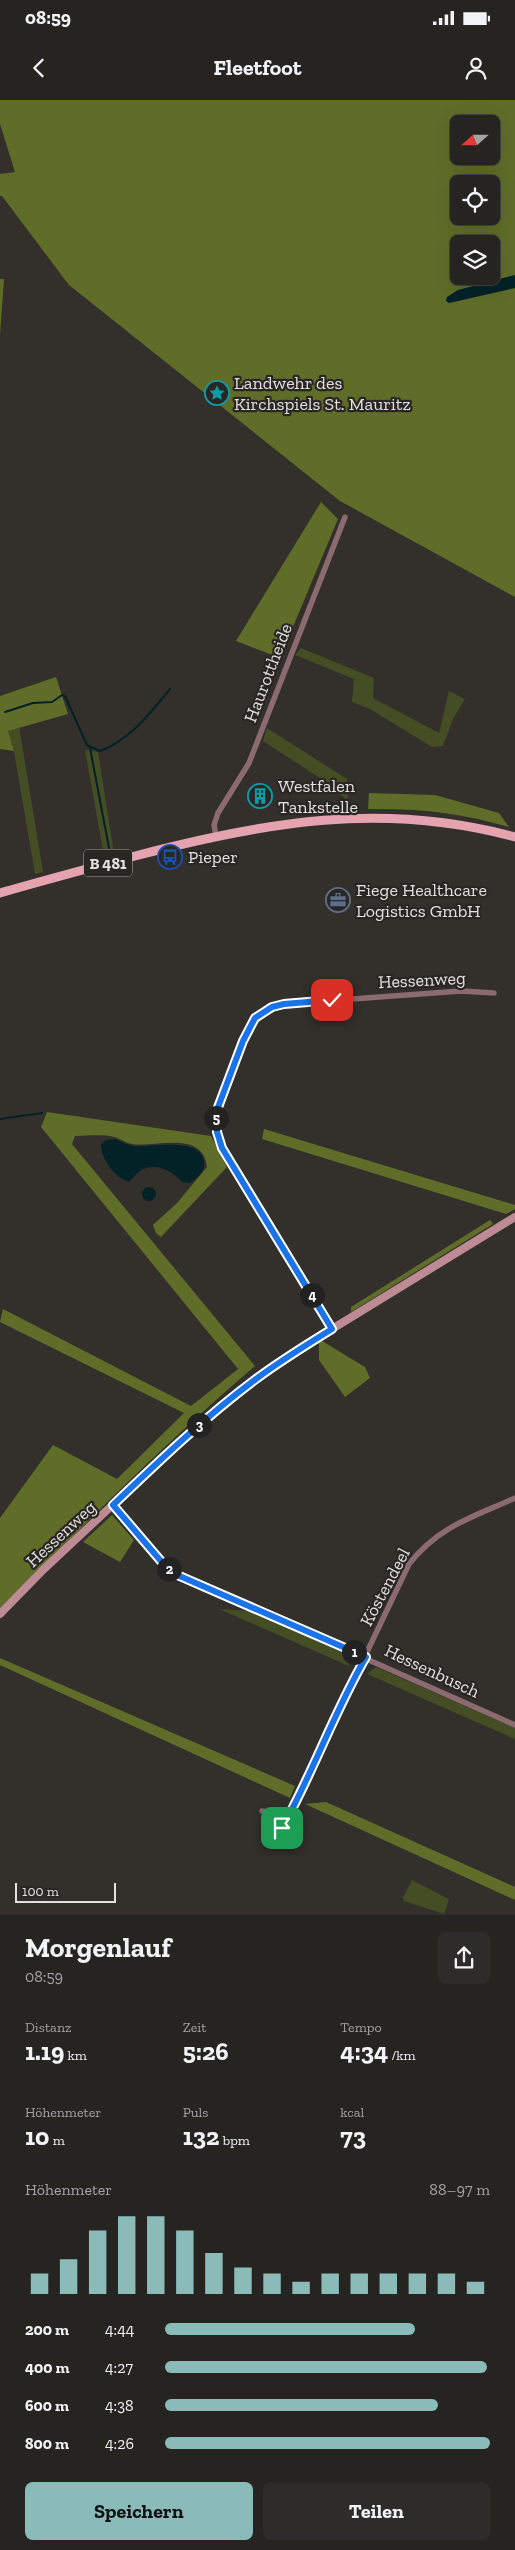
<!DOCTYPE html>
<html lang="de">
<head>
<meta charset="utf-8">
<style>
	:root { --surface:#262421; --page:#2e2c2a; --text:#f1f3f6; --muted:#a4a4a5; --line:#42413f; --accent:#8bbbb9 }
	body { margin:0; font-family:"Zilla Slab",serif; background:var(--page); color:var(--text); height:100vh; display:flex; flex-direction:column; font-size:19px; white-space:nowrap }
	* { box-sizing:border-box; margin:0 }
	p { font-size:16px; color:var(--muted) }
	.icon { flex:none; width:28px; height:28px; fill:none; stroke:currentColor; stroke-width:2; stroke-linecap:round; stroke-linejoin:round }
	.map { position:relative; height:1815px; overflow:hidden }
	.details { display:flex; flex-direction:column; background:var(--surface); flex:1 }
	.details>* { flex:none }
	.needle { width:32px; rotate:249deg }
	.tools { position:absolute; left:450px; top:15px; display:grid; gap:10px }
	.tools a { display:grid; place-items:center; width:50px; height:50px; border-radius:8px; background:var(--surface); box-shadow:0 5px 20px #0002,0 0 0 1px var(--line); font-size:25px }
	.scale { position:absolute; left:15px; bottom:12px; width:101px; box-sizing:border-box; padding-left:5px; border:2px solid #e3e1de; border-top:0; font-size:14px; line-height:18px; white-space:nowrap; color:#e3e1de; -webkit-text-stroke:4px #292623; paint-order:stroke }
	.pin { position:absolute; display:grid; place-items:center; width:42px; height:42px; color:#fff; margin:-21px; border-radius:10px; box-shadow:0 2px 8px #0006 }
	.km { position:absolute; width:25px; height:25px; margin:-12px; border-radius:50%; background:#222; color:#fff; font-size:14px; line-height:25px; text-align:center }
	.round { display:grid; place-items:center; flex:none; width:52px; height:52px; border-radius:8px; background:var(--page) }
	.head { display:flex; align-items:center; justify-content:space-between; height:85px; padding:0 25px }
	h1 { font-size:28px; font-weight:700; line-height:38px }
	.metrics { display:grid; grid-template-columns:repeat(3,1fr); gap:8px; height:85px; padding:5px 25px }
	.metrics div { display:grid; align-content:center }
	.metrics b { font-size:25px; font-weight:700 }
	.metrics small { font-size:14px; font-weight:400 }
	.metrics p { font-size:14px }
	.chart { height:140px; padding:10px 25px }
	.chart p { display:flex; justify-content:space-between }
	.chart svg { width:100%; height:90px; margin-top:5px; stroke:var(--accent); stroke-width:6 }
	.action { display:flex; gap:10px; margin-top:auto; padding:10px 25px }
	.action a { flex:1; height:58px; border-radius:8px; background:var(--accent); color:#111; font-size:20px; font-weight:700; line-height:58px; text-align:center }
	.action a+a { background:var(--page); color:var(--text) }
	ul { padding:0 25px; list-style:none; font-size:16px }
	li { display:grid; grid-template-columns:80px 60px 1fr; align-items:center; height:38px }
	li i { height:12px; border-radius:6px; background:var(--accent) }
	.status { display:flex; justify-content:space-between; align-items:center; height:35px; padding:0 25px; background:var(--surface); direction:ltr }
	.status svg { height:14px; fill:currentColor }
	header { display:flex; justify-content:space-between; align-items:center; height:65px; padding:0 25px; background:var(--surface); font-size:22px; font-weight:700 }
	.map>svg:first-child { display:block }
	.green { fill:#444d24 }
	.forest { fill:#5f6d29; fill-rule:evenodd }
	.water { fill:#032228 }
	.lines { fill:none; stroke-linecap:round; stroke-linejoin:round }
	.stream { stroke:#032228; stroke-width:2 }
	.street { stroke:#8b6a70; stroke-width:5.5 }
	.secondary { stroke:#be8b94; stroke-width:8 }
	.primary { stroke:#e5a3af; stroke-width:9 }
	.route-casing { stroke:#fff; stroke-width:10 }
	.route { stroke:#1a73e8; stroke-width:6 }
	.labels { text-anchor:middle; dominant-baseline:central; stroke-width:4.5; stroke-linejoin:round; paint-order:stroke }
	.shield { fill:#292623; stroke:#aba9a6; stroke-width:1 }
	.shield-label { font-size:16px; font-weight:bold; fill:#e3e1de }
	.poi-label { font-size:18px; fill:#e3e1de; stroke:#292623; text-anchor:start }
	.street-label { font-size:18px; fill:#e3e1de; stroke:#292623 }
</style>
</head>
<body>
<div class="status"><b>08:59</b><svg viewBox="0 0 49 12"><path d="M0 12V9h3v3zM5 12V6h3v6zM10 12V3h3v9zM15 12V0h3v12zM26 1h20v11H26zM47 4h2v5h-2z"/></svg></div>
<header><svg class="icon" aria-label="back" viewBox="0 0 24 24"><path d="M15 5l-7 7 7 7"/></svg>Fleetfoot<svg class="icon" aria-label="person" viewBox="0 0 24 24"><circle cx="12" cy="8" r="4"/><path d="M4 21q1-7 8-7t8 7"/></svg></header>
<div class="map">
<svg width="515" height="1815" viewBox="0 0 515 1815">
	<rect width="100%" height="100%" fill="#33302c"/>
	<!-- green -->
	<path class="green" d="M301 548 374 578 373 598 439 633 449 591 465 599 453 619 443 646 432 647 370 609 352 602 354 579 295 555Z
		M19 626 43 772 35 774 14 651 8 631Z
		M267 628 347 679 348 701 329 684 263 641Z
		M85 650 98 652 114 754 104 756Z
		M219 1509 249 1511 348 1554 349 1566Z
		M376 1567 515 1628V1639L367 1574Z
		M412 1780 449 1799 444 1814 404 1801 403 1797Z"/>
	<!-- forest -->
	<path class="forest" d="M0 0H515V497L340 401 69 185 2 96H0V74L15 72 0 24ZM459 24H491V56H459ZM459 84H491V116H459ZM459 144H491V176H459Z
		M0 179H4L0 235Z
		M321 402 338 419 280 558 236 541Z
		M56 577 68 614 8 631 14 651 0 649V596Z
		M369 693 435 695 499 713 509 727C462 713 418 708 368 709Z
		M47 1012 211 1036 227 1067 161 1137 156 1133 153 1125 177 1103 207 1067C203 1029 154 1048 132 1044 125 1043 120 1038 114 1037 102 1034 88 1036 75 1036L72 1044 255 1266C165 1343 82 1426 0 1511V1418L53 1345 117 1379 184 1313 0 1222 3 1209 191 1306 238 1269 41 1027Z
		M264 1029 515 1105V1109L506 1114 262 1039Z
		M490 1120 493 1124 351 1212V1207Z
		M322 1241 365 1267 370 1278 345 1297 319 1260V1242Z
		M112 1415 134 1440 120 1462 83 1442Z
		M0 1558 295 1686 290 1698 0 1565Z
		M326 1702 515 1787V1800L305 1704Z"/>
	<!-- water -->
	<path class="water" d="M515 175V188L449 203 446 201 447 197 458 190Z
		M115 1039C120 1041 127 1045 133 1046 148 1048 200 1036 204 1061 206 1071 197 1078 190 1083L182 1082C172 1071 156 1062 141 1070 137 1073 133 1078 129 1082 115 1078 101 1059 101 1044L106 1040Z
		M142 1094a7 7 0 1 1 14 0a7 7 0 1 1-14 0Z"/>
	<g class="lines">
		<!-- stream -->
		<path class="stream" d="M5 612 33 603 52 602 62 595 65 596 87 645 100 651C129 641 151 612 170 589
			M90 648 110 753
			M0 1019 42 1013"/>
		<!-- street -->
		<path class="street" d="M216 736 214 725 218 713 249 663 345 417
			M332 1229 223 1048C219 1036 215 1026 217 1014 218 998 246 927 256 917 264 909 274 906 284 904L461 891 494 893
			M113 1405 166 1467 175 1474 515 1625
			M262 1711 289 1716
			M283 1728 409 1464C439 1426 473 1417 515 1398"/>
		<!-- secondary -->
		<path class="secondary" d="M0 1514 44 1469 181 1341 256 1279 332 1229 515 1117"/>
		<!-- primary -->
		<path class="primary" d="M0 793C45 780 90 768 135 756 264 722 383 701 515 737"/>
	</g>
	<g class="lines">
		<defs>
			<path id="route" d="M282 1728C313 1673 334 1612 366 1557L175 1474 166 1467 113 1405C159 1361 205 1317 256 1279 280 1261 306 1245 332 1229L222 1048 217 1032V1010L243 941 255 918 272 907 284 904 332 900"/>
		</defs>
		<!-- route casing -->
		<use href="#route" class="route-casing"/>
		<!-- route -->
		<use href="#route" class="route"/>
	</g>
	<!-- icons -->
	<defs>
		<symbol id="sight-ring" viewBox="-11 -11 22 22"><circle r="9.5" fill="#292623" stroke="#0f9aa8" stroke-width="1.5"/><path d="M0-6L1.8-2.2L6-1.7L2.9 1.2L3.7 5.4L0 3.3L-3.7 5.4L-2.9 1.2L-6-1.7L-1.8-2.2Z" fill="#0f9aa8"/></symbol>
		<symbol id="building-ring" viewBox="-11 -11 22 22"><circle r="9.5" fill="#292623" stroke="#0f9aa8" stroke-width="1.5"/><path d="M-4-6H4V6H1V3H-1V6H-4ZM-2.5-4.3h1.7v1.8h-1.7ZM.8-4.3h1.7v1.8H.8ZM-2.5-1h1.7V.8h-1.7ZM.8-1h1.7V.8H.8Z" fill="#0f9aa8"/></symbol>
		<symbol id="bus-ring" viewBox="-11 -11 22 22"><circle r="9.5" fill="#292623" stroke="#1a4fb4" stroke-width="1.5"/><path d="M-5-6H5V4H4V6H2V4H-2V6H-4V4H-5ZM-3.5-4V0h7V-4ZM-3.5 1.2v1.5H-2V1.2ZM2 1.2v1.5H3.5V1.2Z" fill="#1a4fb4"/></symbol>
		<symbol id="office-ring" viewBox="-11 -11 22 22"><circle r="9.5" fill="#292623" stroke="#5c6f8a" stroke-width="1.5"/><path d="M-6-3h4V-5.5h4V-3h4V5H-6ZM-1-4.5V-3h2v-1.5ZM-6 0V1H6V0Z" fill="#5c6f8a"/></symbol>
	</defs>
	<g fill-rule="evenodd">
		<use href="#sight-ring" x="203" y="279" width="28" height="28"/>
		<use href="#building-ring" x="246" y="682" width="28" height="28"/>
		<use href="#bus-ring" x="156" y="743" width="28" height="28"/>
		<use href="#office-ring" x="324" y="786" width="28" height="28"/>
	</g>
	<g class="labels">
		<!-- shield labels -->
		<rect class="shield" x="84" y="749.5" width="48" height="27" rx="4"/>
		<g class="shield-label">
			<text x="108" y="763">B 481</text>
		</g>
		<!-- poi labels -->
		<g class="poi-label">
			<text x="234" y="283">Landwehr des<tspan x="234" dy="21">Kirchspiels St. Mauritz</tspan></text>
			<text x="278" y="686">Westfalen<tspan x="278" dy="21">Tankstelle</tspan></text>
			<text x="188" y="757">Pieper</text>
			<text x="356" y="790">Fiege Healthcare<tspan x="356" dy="21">Logistics GmbH</tspan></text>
		</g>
		<!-- street labels -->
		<g class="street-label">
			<text transform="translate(268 573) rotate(-69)">Haurottheide</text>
			<text transform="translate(422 880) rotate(-3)">Hessenweg</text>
			<text transform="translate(61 1434) rotate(-43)">Hessenweg</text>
			<text transform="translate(385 1487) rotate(-62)">Köstendeel</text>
			<text transform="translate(432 1571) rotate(25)">Hessenbusch</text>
		</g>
	</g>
</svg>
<div class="tools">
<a><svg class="needle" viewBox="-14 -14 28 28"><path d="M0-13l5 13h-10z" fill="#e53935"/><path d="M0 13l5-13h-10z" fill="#a4a4a5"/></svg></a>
<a><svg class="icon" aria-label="locate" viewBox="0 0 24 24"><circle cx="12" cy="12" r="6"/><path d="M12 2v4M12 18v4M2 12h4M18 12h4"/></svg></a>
<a><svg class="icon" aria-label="layers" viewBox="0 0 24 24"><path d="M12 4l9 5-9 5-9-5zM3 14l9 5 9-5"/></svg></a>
</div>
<div class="scale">100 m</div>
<div class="pin" style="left:282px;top:1728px;background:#1e9e55"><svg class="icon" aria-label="arrive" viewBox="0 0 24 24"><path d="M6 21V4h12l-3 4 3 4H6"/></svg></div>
<div class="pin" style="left:332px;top:900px;background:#d93025"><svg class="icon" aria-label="check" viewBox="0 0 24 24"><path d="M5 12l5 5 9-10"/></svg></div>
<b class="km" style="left:354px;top:1552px">1</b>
<b class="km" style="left:169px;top:1469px">2</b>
<b class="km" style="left:199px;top:1325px">3</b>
<b class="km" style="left:312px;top:1195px">4</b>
<b class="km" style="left:216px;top:1018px">5</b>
</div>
<section class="details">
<div class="head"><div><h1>Morgenlauf</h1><p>08:59</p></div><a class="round"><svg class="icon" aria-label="share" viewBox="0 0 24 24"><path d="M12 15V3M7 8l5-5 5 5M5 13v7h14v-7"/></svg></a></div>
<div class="metrics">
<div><p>Distanz</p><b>1.19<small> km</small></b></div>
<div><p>Zeit</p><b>5:26</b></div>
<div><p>Tempo</p><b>4:34<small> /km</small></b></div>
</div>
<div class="metrics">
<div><p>Höhenmeter</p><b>10<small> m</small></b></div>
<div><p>Puls</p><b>132<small> bpm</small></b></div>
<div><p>kcal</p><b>73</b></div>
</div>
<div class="chart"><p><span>Höhenmeter</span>88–97 m</p>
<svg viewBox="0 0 160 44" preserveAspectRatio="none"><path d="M5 44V34M15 44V27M25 44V13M35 44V6M45 44V6M55 44V13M65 44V24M75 44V31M85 44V34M95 44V38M105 44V34M115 44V34M125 44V34M135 44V34M145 44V34M155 44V38"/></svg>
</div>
<ul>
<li><b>200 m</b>4:44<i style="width:77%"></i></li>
<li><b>400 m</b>4:27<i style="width:99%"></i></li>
<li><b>600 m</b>4:38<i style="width:84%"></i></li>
<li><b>800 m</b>4:26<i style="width:100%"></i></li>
</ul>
<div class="action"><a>Speichern</a><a>Teilen</a></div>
</section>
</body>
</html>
